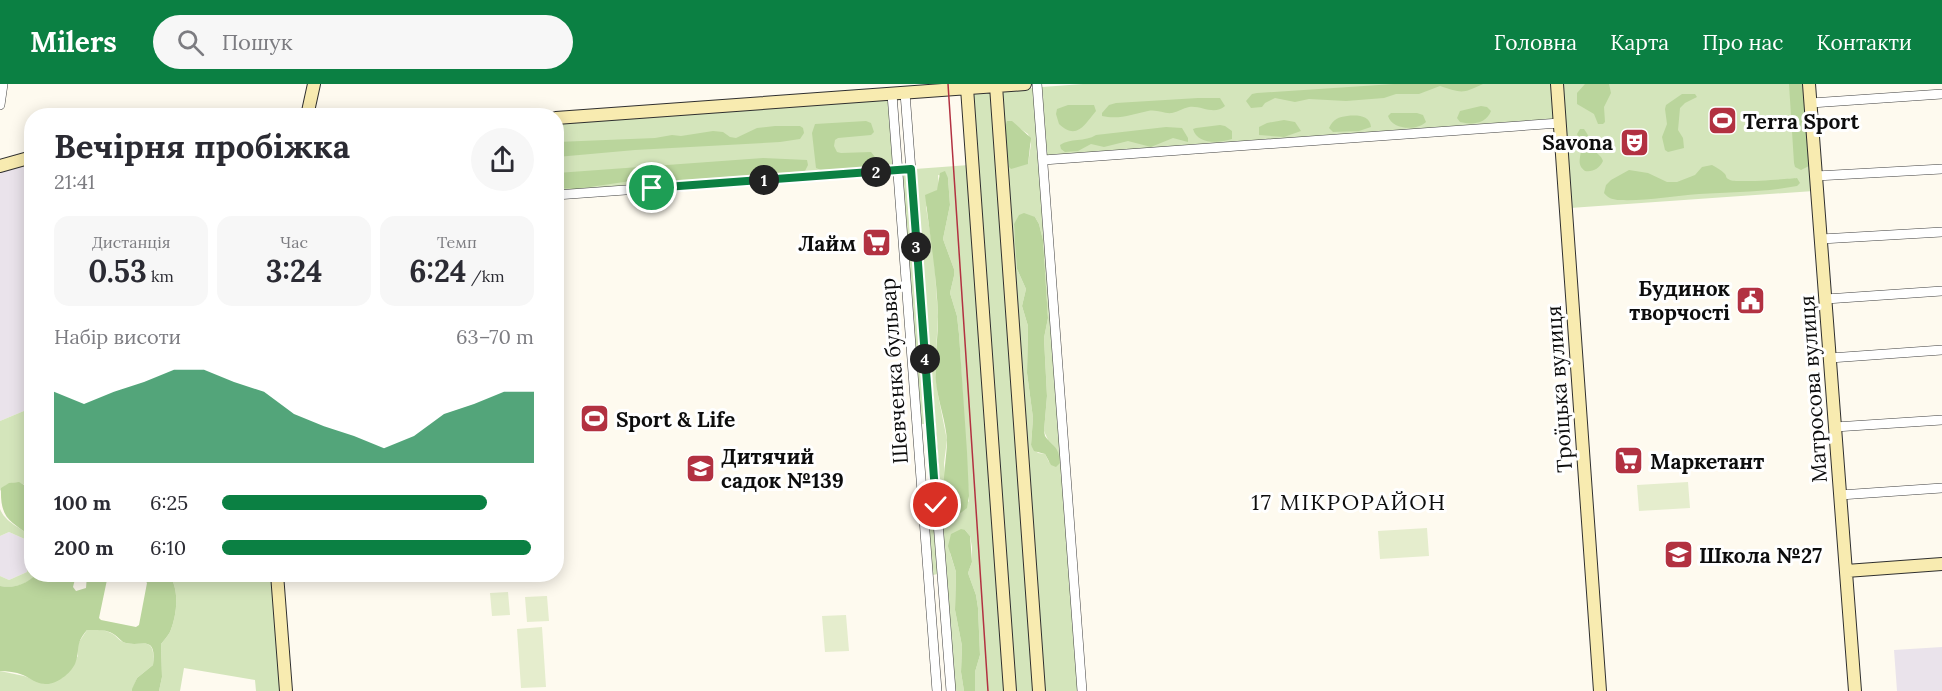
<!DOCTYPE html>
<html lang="uk">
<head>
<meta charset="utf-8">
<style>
	:root { --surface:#fff; --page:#f7f7f7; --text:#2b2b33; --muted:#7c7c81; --accent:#0b8043 }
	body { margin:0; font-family:Lora,serif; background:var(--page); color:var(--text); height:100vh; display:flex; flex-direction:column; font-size:22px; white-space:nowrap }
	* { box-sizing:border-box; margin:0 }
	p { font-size:20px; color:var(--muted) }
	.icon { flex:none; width:33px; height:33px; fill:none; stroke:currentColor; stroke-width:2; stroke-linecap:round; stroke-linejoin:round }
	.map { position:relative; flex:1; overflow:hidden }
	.drawer { position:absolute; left:24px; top:24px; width:540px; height:474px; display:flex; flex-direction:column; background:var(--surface); border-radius:24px; box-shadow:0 3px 15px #0003 }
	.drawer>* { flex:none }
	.pin { position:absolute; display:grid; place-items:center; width:51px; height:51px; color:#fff; margin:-26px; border:3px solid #fff; border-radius:50%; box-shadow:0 2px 6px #0007 }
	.km { position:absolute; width:30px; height:30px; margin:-15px; border-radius:50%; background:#222; color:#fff; font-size:16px; line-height:30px; text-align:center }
	.round { display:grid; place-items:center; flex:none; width:63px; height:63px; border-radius:32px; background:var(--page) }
	.headline { display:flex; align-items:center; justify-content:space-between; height:102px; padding:0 30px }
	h1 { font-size:33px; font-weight:800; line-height:45px }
	.figures { display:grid; grid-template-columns:repeat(3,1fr); gap:9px; height:102px; padding:6px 30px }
	.figures div { display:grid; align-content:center; border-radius:15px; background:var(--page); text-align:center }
	.figures b { font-size:30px; font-weight:800 }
	.figures small { font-size:16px; font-weight:400 }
	.figures p { font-size:16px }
	.chart { height:168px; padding:12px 30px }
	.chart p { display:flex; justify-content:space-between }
	.chart svg { width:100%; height:108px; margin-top:6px; fill:var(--accent); opacity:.7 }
	ul { padding:0 30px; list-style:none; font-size:20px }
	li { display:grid; grid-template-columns:96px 72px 1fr; align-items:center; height:45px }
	li i { height:15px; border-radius:8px; background:var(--accent) }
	header { display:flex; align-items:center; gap:36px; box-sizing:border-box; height:84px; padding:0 30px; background:var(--accent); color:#fff }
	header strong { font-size:28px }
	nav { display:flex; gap:33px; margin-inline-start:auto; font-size:21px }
	.search { width:420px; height:54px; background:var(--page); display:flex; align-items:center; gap:15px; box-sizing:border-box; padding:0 21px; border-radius:33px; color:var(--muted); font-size:22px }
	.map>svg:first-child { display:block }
	.industrial { fill:#eae3eb }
	.green { fill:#d4e5bb; fill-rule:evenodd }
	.forest { fill:#bad59c }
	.pitch { fill:#e5edcd }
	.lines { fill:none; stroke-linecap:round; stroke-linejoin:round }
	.street-casing { stroke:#404040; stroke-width:10 }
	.secondary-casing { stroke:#2f2f2f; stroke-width:14 }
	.street { stroke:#fff; stroke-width:9 }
	.secondary { stroke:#f8ebb0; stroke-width:12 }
	.tram { stroke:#b23141; stroke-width:1.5 }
	.route-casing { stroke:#fff; stroke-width:12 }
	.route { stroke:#0b8043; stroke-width:8 }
	.labels { text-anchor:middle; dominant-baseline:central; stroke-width:6; stroke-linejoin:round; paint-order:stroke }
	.poi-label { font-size:21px; font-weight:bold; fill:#0d0d0d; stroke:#fff; text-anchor:start }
	.street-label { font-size:21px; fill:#0d0d0d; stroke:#fff }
	.neighbourhood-label { font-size:22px; letter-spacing:1.5px; fill:#0d0d0d; stroke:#fff }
</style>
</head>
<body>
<header>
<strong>Milers</strong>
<div class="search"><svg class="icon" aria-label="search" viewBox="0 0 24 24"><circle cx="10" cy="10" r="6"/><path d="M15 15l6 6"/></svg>Пошук</div>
<nav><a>Головна</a><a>Карта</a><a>Про нас</a><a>Контакти</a></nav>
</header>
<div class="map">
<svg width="1942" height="607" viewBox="0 0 1942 607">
	<rect width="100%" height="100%" fill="#fefaef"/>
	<!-- industrial -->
	<path class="industrial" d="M31 77 32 233 28 260 31 273V324L0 337V86Z
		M9 448 27 456V488L9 496 0 492V452Z
		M1942 563V607H1897L1894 566Z"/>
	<!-- green -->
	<path class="green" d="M1083 0H1553L1555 35 1047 72 1042 3Z
		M1561 0H1806L1814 107 1570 124Z
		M1034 4 1078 607H1043L1000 6ZM1009 37 1028 50 1031 60 1028 80H1026L1009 83 1005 47ZM1035 133 1039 140 1043 156 1047 219 1048 234 1044 254 1047 312 1044 347 1048 356 1049 378 1045 370 1038 369 1031 361 1033 334 1027 289 1028 242 1022 222 1026 205 1017 185 1014 140Z
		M992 6 1035 607H1014L972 8Z
		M888 14 893 83 557 108V38Z
		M969 81 1006 607H975V588L980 571 978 524 976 511 968 489 972 478V463L970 452 965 446 950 469 956 488 955 526 962 562 961 588 964 607H955L915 85ZM938 91 948 94 950 121 943 155 954 185V192L950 209 957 232 959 250 969 418 945 396 944 379 947 356 938 311 935 285 938 233 934 172 926 123 939 103Z
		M908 88 927 340H920L901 89Z
		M31 324V405C21 396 8 396 0 407V337Z
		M933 413 939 490 932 491 926 414Z
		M0 425C5 438 21 444 31 452L32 490 36 492C24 501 15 504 0 502V492L9 496 27 488V456L9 448 0 452Z
		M169 491H273L281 607H256L255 596 184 584 180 607H159L162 593 161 560C164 556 167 553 170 548 177 531 180 505 169 491Z
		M87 546C95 546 104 545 111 549 116 551 118 556 123 558 140 565 156 548 153 581L137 594 132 607H0V587L24 592 44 600 63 593 78 572 77 561Z"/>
	<!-- forest -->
	<path class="forest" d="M1394 0H1483C1462 10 1462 9 1440 2L1419 10H1396L1384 14 1346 17 1309 15 1295 18 1275 14 1265 19 1262 23 1251 24 1246 17 1252 10 1257 9Z
		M1585 0H1609L1611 9 1604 23 1605 38 1603 40H1598L1594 30 1577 20V9Z
		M1789 0H1803L1809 82 1801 86 1795 83 1794 79Z
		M1682 10H1695L1697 13 1685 19 1680 24 1678 46 1683 54 1684 64 1668 68 1665 66 1662 53 1667 40 1665 25 1666 21Z
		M1198 14H1220L1225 22C1214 32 1201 21 1189 23 1183 24 1178 28 1172 29 1164 30 1157 25 1148 27 1133 30 1119 36 1102 32V29L1109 21 1116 19Z
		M1068 21H1094L1096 27C1085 40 1077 57 1059 40L1056 30 1057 25Z
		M1481 22 1487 23 1491 27C1486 40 1472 41 1460 38L1457 34 1460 27Z
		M1391 29H1417L1423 31 1426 38C1417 47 1392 46 1388 32Z
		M1347 32C1357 31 1370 31 1371 43L1359 47 1333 48 1329 44C1333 35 1339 33 1347 32Z
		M1284 36 1295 38 1301 47 1284 53 1259 51V43L1267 39Z
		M866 37 871 39 874 48 871 51 838 54 835 56 834 62 837 68 841 69 871 68 875 73 874 80 858 84 821 86 816 84 812 49 815 40Z
		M1007 37H1012L1031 54 1028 80 1011 85 1009 83C1007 72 1003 47 1007 37Z
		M1220 41 1225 42 1232 47V55C1220 59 1197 61 1193 45L1196 44Z
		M775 42H800L803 44 804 49 800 55 780 58 635 66 557 73V58L655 54 672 51 681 52 713 47 723 48 730 53 736 54 757 44Z
		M1166 43 1182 44 1188 54V58L1173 54 1151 63 1128 57 1104 63 1091 60 1078 67 1065 68 1061 65 1060 61C1070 54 1085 58 1096 51Z
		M1580 45H1584C1591 54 1589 58 1593 65 1597 70 1601 71 1603 77 1599 85 1593 88 1585 87 1576 80 1581 74 1581 64 1581 59 1579 55 1577 50Z
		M763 74 807 76 808 81 805 87 647 99 631 97 576 105 557 104V89Z
		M1712 81C1716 83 1721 86 1724 89 1728 93 1724 93 1730 96 1735 99 1788 95 1797 94L1800 99 1797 102C1765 108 1732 108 1699 110 1673 112 1646 117 1620 116 1613 116 1608 114 1604 109L1606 101 1611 96 1629 86 1648 89 1667 98H1677L1695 91 1702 83Z
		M945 87 948 94 950 121 943 155 954 185V192L950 209 957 232 959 250 967 368 969 412 967 424 958 431 950 429C938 413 947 376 947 357 946 337 938 318 936 298 934 277 938 256 938 234 937 193 930 152 925 111L937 106 940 89Z
		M1024 129 1035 133 1039 140 1043 156 1048 234 1044 254 1047 312 1044 347 1045 352C1054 365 1058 360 1060 379L1056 383 1051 381 1045 370 1034 367 1031 361 1033 334 1027 289 1028 242 1022 222 1026 205 1017 185 1015 160 1014 140 1019 131Z
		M19 398 31 405V452C10 437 0 435 1 404L9 399Z
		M961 445 965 446 970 452 972 478 968 489 976 511 978 524 980 571 975 588V607H964L961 588 962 562 955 526 956 488 948 462 951 450Z
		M36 491H76L73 503 76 507 86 504 87 491H108L99 534 101 536 136 543 139 541 147 499 145 496 116 491H169C180 505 177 531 170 548 167 553 164 556 161 560L162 593 159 607H132V605L137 594 153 581C157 548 140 565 123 558 120 556 118 553 115 551 107 545 97 546 87 546 74 561 81 565 75 580 70 590 56 601 45 600 37 600 30 594 23 591 15 588 8 587 0 587V502C15 504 24 501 36 491Z"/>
	<!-- pitch -->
	<path class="pitch" d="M1688 398 1690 424 1639 427 1637 401Z
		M1427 444 1429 472 1380 475 1378 447Z
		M508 508 510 531 492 532 490 509Z
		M547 512 549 537 527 538 525 513Z
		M846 531 849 567 825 568 822 532Z
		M542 543 546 603 521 604 517 545Z"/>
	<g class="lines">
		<defs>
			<path id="street" d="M1037 0 1082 607
				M905 9 951 607
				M892 10 937 607
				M1811 19 1942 10
				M0 21 3 0
				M1043 76 1560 39
				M1816 92 1942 85
				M556 111 901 86
				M1821 155 1942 148
				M1826 215 1942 207
				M1830 274 1942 266
				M1835 343 1942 336
				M1840 411 1942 404"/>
			<path id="secondary" d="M1557 0 1600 607
				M1809 0 1855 607
				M996 2 1039 607
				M967 4 1010 607
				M307 32 314 0
				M556 34 1025 0
				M0 82 32 73
				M1846 487 1942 480
				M277 490 286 607"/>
		</defs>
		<!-- street casing -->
		<use href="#street" class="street-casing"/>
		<!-- secondary casing -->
		<use href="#secondary" class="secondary-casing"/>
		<!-- street -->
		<use href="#street" class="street"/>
		<!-- secondary -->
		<use href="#secondary" class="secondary"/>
		<!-- tram -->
		<path class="tram" d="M948 0 988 607"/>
	</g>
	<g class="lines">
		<defs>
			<path id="route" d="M652 104 911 85 936 421"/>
		</defs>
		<!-- route casing -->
		<use href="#route" class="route-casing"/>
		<!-- route -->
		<use href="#route" class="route"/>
	</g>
	<!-- icons -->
	<defs>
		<symbol id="stadium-square" viewBox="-11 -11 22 22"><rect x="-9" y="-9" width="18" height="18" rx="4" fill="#b23141" stroke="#fff"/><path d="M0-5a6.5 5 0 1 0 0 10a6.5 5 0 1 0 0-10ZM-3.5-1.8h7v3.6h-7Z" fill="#fff"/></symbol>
		<symbol id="theatre-square" viewBox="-11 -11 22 22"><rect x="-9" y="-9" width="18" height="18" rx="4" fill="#b23141" stroke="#fff"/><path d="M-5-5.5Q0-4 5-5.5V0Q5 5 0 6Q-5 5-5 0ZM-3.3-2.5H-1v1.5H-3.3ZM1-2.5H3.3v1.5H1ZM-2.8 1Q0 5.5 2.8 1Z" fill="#fff"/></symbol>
		<symbol id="supermarket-square" viewBox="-11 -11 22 22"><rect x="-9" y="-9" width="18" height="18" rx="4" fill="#b23141" stroke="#fff"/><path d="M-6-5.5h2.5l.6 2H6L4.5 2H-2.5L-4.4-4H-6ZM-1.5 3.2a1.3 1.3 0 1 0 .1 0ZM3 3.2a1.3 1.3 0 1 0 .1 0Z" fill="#fff"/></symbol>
		<symbol id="civic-square" viewBox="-11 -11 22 22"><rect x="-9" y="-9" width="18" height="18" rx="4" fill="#b23141" stroke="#fff"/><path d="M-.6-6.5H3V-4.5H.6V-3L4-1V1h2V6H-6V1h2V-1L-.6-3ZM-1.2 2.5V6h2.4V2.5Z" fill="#fff"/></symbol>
		<symbol id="school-square" viewBox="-11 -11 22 22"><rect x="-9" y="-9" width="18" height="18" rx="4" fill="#b23141" stroke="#fff"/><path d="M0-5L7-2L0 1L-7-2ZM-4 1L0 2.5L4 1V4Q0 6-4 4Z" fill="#fff"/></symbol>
	</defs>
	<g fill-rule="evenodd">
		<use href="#stadium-square" x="1706" y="20" width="33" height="33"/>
		<use href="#theatre-square" x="1618" y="42" width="33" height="33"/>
		<use href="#supermarket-square" x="860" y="142" width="33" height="33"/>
		<use href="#civic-square" x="1734" y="200" width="33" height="33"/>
		<use href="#stadium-square" x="578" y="318" width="33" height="33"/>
		<use href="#supermarket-square" x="1612" y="360" width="33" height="33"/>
		<use href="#school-square" x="684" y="368" width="33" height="33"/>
		<use href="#school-square" x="1662" y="454" width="33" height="33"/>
	</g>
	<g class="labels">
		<!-- poi labels -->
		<g class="poi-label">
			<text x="1743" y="37">Terra Sport</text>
			<text x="1613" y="58" text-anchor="end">Savona</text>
			<text x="856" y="159" text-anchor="end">Лайм</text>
			<text x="1730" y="204" text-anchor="end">Будинок<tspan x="1730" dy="24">творчості</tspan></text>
			<text x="616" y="335">Sport &amp; Life</text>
			<text x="721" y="372">Дитячий<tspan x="721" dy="24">садок №139</tspan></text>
			<text x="1650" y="377">Маркетант</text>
			<text x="1699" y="471">Школа №27</text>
		</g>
		<!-- street labels -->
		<g class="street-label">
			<text transform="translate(894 287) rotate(-94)">Шевченка бульвар</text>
			<text transform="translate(1559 305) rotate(-94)">Троїцька вулиця</text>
			<text transform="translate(1813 305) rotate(-94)">Матросова вулиця</text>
		</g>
		<!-- neighbourhood labels -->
		<g class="neighbourhood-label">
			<text x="1349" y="418">17 МІКРОРАЙОН</text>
		</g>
	</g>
</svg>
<div class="pin" style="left:652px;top:104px;background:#1e9e55"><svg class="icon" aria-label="arrive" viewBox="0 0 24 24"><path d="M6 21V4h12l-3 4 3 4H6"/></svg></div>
<div class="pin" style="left:936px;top:421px;background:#d93025"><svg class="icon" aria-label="check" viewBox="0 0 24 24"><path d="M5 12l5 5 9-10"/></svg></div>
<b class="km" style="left:764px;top:96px">1</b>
<b class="km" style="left:876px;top:88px">2</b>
<b class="km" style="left:916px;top:163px">3</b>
<b class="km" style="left:925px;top:275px">4</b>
<section class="drawer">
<div class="headline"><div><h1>Вечірня пробіжка</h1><p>21:41</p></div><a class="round"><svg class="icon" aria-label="share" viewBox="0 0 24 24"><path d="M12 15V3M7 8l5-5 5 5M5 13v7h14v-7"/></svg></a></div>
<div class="figures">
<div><p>Дистанція</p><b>0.53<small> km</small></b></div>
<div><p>Час</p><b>3:24</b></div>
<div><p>Темп</p><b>6:24<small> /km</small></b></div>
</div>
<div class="chart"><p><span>Набір висоти</span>63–70 m</p>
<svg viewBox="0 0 160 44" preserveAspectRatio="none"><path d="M0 44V15L10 20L20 15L30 11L40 6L50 6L60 11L70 15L80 24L90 29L100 33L110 38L120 33L130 24L140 20L150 15L160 15V44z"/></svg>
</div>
<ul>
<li><b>100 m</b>6:25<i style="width:85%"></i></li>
<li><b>200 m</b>6:10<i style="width:99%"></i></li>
</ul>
</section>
</div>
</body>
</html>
